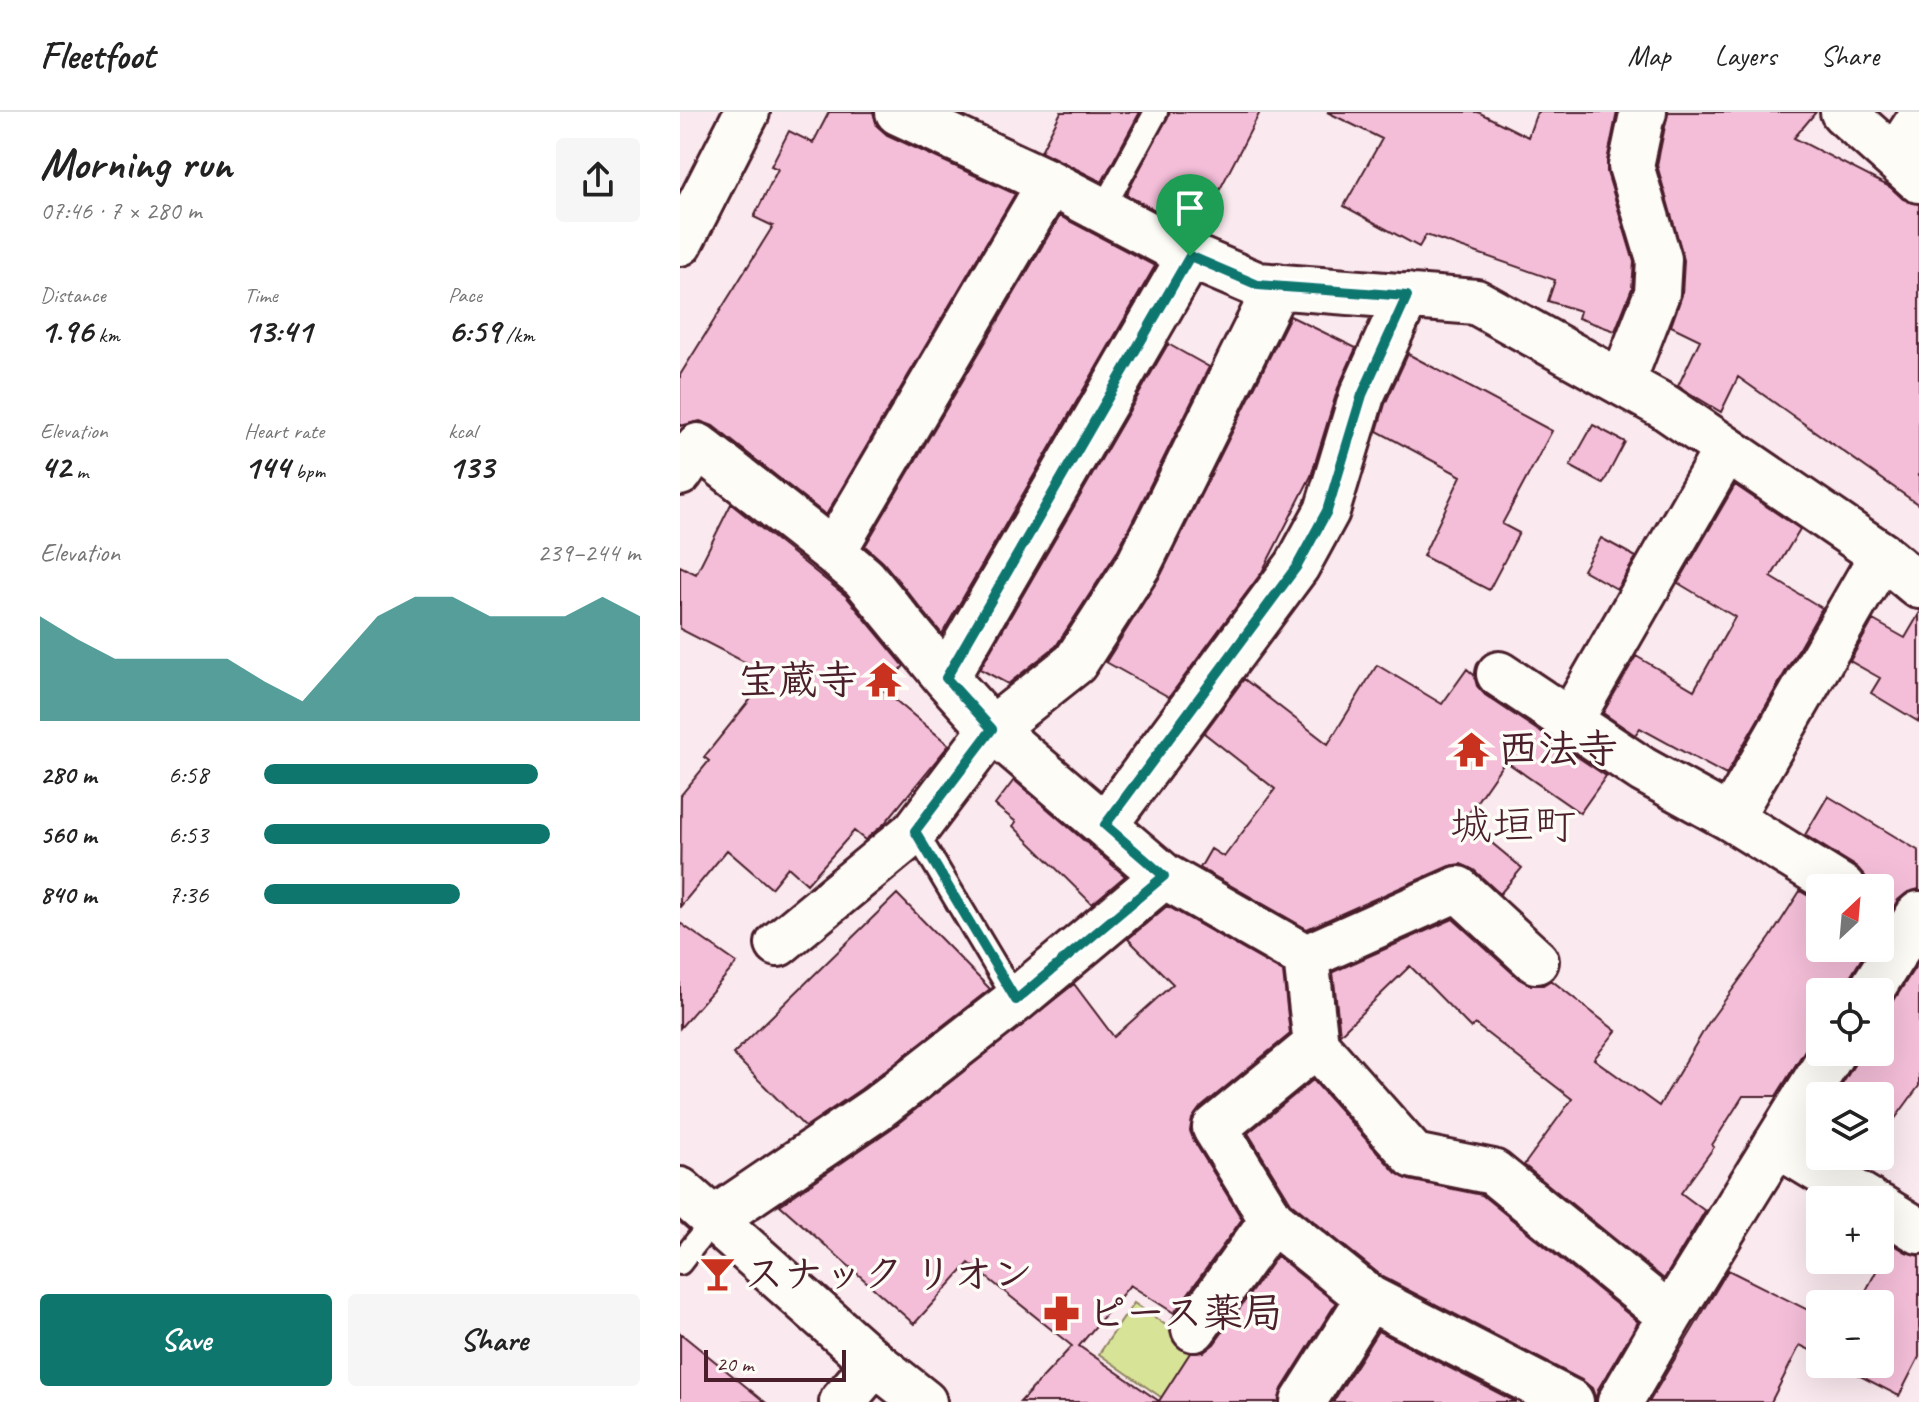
<!DOCTYPE html>
<html lang="en">
<head>
<meta charset="utf-8">
<style>
	:root { --surface:#fff; --page:#f6f6f6; --text:#222; --muted:#767676; --line:#e0e0e0; --accent:#0f766e }
	body { margin:0; font-family:Caveat,"Klee One",sans-serif; background:var(--page); color:var(--text); height:100vh; display:flex; flex-direction:column; font-size:30px; white-space:nowrap }
	* { box-sizing:border-box; margin:0 }
	p { font-size:26px; color:var(--muted) }
	.icon { flex:none; width:44px; height:44px; fill:none; stroke:currentColor; stroke-width:2; stroke-linecap:round; stroke-linejoin:round }
	.map { position:relative; flex:1; overflow:hidden }
	.side { display:flex; flex-direction:column; background:var(--surface); width:680px }
	.side>* { flex:none }
	.needle { width:52px; rotate:26deg }
	.buttons { position:absolute; left:1126px; top:762px; display:grid; gap:16px }
	.buttons a { display:grid; place-items:center; width:88px; height:88px; border-radius:8px; background:var(--surface); box-shadow:0 8px 32px #0002; font-size:40px }
	.scale { position:absolute; left:24px; bottom:20px; width:142px; box-sizing:border-box; padding-left:8px; border:4px solid #4a1f2b; border-top:0; font-size:22px; line-height:28px; white-space:nowrap; color:#4a1f2b; -webkit-text-stroke:6px #fdfcf7; paint-order:stroke }
	.pin { position:absolute; display:grid; place-items:center; width:68px; height:68px; color:#fff; margin:-82px -34px; border-radius:50% 50% 50% 0; rotate:-45deg; box-shadow:0 0 8px #0007 }
	.pin .icon { rotate:45deg }
	.round { display:grid; place-items:center; flex:none; width:84px; height:84px; border-radius:8px; background:var(--page) }
	.overview { display:flex; align-items:center; justify-content:space-between; height:136px; padding:0 40px }
	h1 { font-size:44px; font-weight:700; line-height:60px }
	.stats { display:grid; grid-template-columns:repeat(3,1fr); gap:12px; height:136px; padding:8px 40px }
	.stats div { display:grid; align-content:center }
	.stats b { font-size:34px; font-weight:700 }
	.stats small { font-size:22px; font-weight:400 }
	.stats p { font-size:22px }
	.chart { height:224px; padding:16px 40px }
	.chart p { display:flex; justify-content:space-between }
	.chart svg { width:100%; height:144px; margin-top:8px; fill:var(--accent); opacity:.7 }
	.button { display:flex; gap:16px; margin-top:auto; padding:16px 40px }
	.button a { flex:1; height:92px; border-radius:8px; background:var(--accent); color:#fff; font-size:32px; font-weight:700; line-height:92px; text-align:center }
	.button a+a { background:var(--page); color:var(--text) }
	ul { padding:0 40px; list-style:none; font-size:26px }
	li { display:grid; grid-template-columns:128px 96px 1fr; align-items:center; height:60px }
	li i { height:20px; border-radius:10px; background:var(--accent) }
	header { display:flex; align-items:center; gap:48px; box-sizing:border-box; height:112px; padding:0 40px; background:var(--surface); border-bottom:2px solid var(--line) }
	header strong { font-size:38px }
	nav { display:flex; gap:44px; margin-inline-start:auto; font-size:28px }
	main { display:flex; flex:1; min-height:0 }
	.map>svg:first-child { display:block }
	.green { fill:#d7e497; stroke:#908261; stroke-width:2 }
	.building { fill:#f4bed8; stroke:#4a1f2b; stroke-width:2 }
	.lines { fill:none; stroke-linecap:round; stroke-linejoin:round }
	.lane-casing { stroke:#4a1f2b; stroke-width:28 }
	.street-casing { stroke:#4a1f2b; stroke-width:50 }
	.secondary-casing { stroke:#4a1f2b; stroke-width:50 }
	.lane { stroke:#fdfcf7; stroke-width:22 }
	.street { stroke:#fdfcf7; stroke-width:44 }
	.secondary { stroke:#fdfcf7; stroke-width:44 }
	.route-casing { stroke:#fff; stroke-width:16 }
	.route { stroke:#0f766e; stroke-width:10 }
	.labels { text-anchor:middle; dominant-baseline:central; stroke-width:7; stroke-linejoin:round; paint-order:stroke }
	.poi-label { font-size:40px; font-weight:bold; fill:#4a1f2b; stroke:#fdfcf7; text-anchor:start }
	.neighbourhood-label { font-size:42px; fill:#4a1f2b; stroke:#fdfcf7 }
</style>
</head>
<body>
<header>
<strong>Fleetfoot</strong>
<nav><a>Map</a><a>Layers</a><a>Share</a></nav>
</header>
<main>
<section class="side">
<div class="overview"><div><h1>Morning run</h1><p>07:46 · 7 × 280 m</p></div><a class="round"><svg class="icon" aria-label="share" viewBox="0 0 24 24"><path d="M12 15V3M7 8l5-5 5 5M5 13v7h14v-7"/></svg></a></div>
<div class="stats">
<div><p>Distance</p><b>1.96<small> km</small></b></div>
<div><p>Time</p><b>13:41</b></div>
<div><p>Pace</p><b>6:59<small> /km</small></b></div>
</div>
<div class="stats">
<div><p>Elevation</p><b>42<small> m</small></b></div>
<div><p>Heart rate</p><b>144<small> bpm</small></b></div>
<div><p>kcal</p><b>133</b></div>
</div>
<div class="chart"><p><span>Elevation</span>239–244 m</p>
<svg viewBox="0 0 160 44" preserveAspectRatio="none"><path d="M0 44V12L10 19L20 25L30 25L40 25L50 25L60 32L70 38L80 25L90 12L100 6L110 6L120 12L130 12L140 12L150 6L160 12V44z"/></svg>
</div>
<ul>
<li><b>280 m</b>6:58<i style="width:73%"></i></li>
<li><b>560 m</b>6:53<i style="width:76%"></i></li>
<li><b>840 m</b>7:36<i style="width:52%"></i></li>
</ul>
<div class="button"><a>Save</a><a>Share</a></div>
</section>
<div class="map">
<svg width="1239" height="1290" viewBox="0 0 1239 1290">
	<rect width="100%" height="100%" fill="#fae9ee"/>
	<filter id="ink" filterUnits="userSpaceOnUse"><feTurbulence type="fractalNoise" baseFrequency=".0125" numOctaves="2"/><feDisplacementMap in="SourceGraphic" scale="16" xChannelSelector="R" yChannelSelector="G"/><feConvolveMatrix kernelMatrix="1 2 1 2 8 2 1 2 1" color-interpolation-filters="sRGB"/></filter>
	<g filter="url(#ink)">
		<!-- green -->
		<path class="green" d="M454 1191 526 1241 492 1290H488L419 1242Z"/>
		<!-- building -->
		<path class="building" d="M149 0H193L197 14 207 23 335 82 146 403 33 314 20 309 0 314V263L93 114 74 105 98 57 91 54 109 19 133 31Z
			M381 0H460L422 70 361 39Z
			M490 0H580L522 112 513 107 508 115 446 83Z
			M647 0H798L848 25 857 0H937L927 49V60L954 150 952 176 935 219 898 206 900 199 868 189 875 168 746 123 739 135 664 94 702 27Z
			M988 0H1136L1114 26 1210 75 1223 87 1239 92V393L1058 265 1041 300 998 274 1020 228 991 214 1002 183 1004 148 977 53Z
			M380 104 475 154 262 522 203 450 185 434Z
			M610 204 676 236 658 276 631 364 582 460 489 585 426 550 481 463Z
			M488 232 529 255 437 440 376 534 328 572 300 557Z
			M728 242 872 319 822 412 839 421 809 478 743 444 781 364 697 319 705 292Z
			M913 313 945 330 923 372 890 354Z
			M1055 373 1120 417 1091 465 1142 496 1046 663 960 616 955 623 923 601 956 544 1014 578 1055 505 998 471Z
			M51 392 166 484 224 554 202 577 269 633 205 711 185 728 174 719 127 772 108 755 91 776 47 738 0 795 1 683 29 649 24 645 90 563 0 517V454L16 462Z
			M921 426 956 445 937 477 903 458Z
			M1239 502V610L1191 581 1200 566 1170 549 1193 508 1225 526Z
			M697 553 762 592 787 557 794 563 797 574 805 583 926 664 900 701 825 649 784 708 842 756 820 782 794 758 781 752 769 754 627 817 520 756 531 737 544 745 595 677 524 621 564 567 648 632Z
			M334 668 445 764 412 792 333 714 336 710 315 693Z
			M1148 684 1239 739V777L1228 780 1218 788 1200 817V776H1188L1185 764 1177 755 1125 723Z
			M1120 779 1140 791V836H1188L1169 867 1165 880H1140V919L1132 927 1096 984H1063L1032 1033 1034 1035 1001 1081 1025 1099 984 1167 844 1053 892 987 795 912 791 916 730 854 660 922 653 860 773 807 839 867 851 873H863L871 868 936 919 914 947 979 994 1029 910 1090 826Z
			M217 782 310 877 181 977 125 1015 53 942Z
			M487 794 603 860 610 922 519 997 512 1007 510 1019 514 1029 562 1107 494 1201 450 1173 399 1234 479 1289 510 1241 524 1240 534 1232 597 1144 656 1191 602 1277 598 1290H340L392 1234 289 1151 234 1212 100 1093 211 1017 394 872 434 925 493 872 448 827Z
			M0 811 57 851 0 916Z
			M1239 849V974L1200 1027V984H1155L1174 953 1178 940H1200V903L1211 893Z
			M633 968 716 1061 729 1068 802 1083 958 1210 918 1277 916 1287 912 1276 902 1268 703 1165 611 1091 568 1021Z
			M1211 1131 1226 1140 1239 1144V1245L1219 1284 1157 1252H1200V1192H1179Z
			M1048 1158 1140 1204V1243L1120 1233 1091 1290H969Z
			M698 1219 836 1290H653Z
			M0 1221 85 1290H0Z"/>
		<g class="lines">
			<defs>
				<path id="lane" d="M422 98 476 0
					M235 719 336 888
					M0 1151 34 1107"/>
				<path id="street" d="M218 0 370 71 510 144 578 173 796 190 985 295 1202 443 1239 474
					M1163 0 1239 68
					M1215 45 1239 8
					M0 131 67 0
					M510 144 266 566 312 617 484 764 626 845 636 933 734 1044 813 1060 990 1204
					M942 271 977 181 979 147 951 54 961 7 964 0
					M0 361 18 334 153 440
					M819 562 963 658 1050 706
					M266 566 184 466 153 440 370 71
					M890 609 1046 338
					M425 713 617 454 647 399 682 283 727 184
					M1163 776 1050 706 1202 443
					M98 832 235 719 312 617 395 551 459 452 597 174
					M626 845 778 777 856 849
					M1190 880 1239 802
					M636 933 535 1016 592 1108 689 1186 891 1290
					M1096 1032 1188 1088
					M1200 1095 1239 1119
					M34 1107 196 997 336 888 484 764
					M514 1217 592 1108
					M162 1290 195 1251
					M623 1290 689 1186
					M940 1290 990 1204 1153 940"/>
				<path id="secondary" d="M0 1078 195 1251 244 1290"/>
			</defs>
			<!-- lane casing -->
			<use href="#lane" class="lane-casing"/>
			<!-- street casing -->
			<use href="#street" class="street-casing"/>
			<!-- secondary casing -->
			<use href="#secondary" class="secondary-casing"/>
			<!-- lane -->
			<use href="#lane" class="lane"/>
			<!-- street -->
			<use href="#street" class="street"/>
			<!-- secondary -->
			<use href="#secondary" class="secondary"/>
		</g>
	</g>
	<g class="lines" filter="url(#ink)">
		<defs>
			<path id="route" d="M510 144 578 173 727 184 682 283 647 399 617 454 425 713 484 764 336 888 235 719 312 617 266 566Z"/>
		</defs>
		<!-- route casing -->
		<use href="#route" class="route-casing"/>
		<!-- route -->
		<use href="#route" class="route"/>
	</g>
	<!-- icons -->
	<defs>
		<symbol id="temple-bare" viewBox="-9 -9 18 18"><path d="M0-6L5-2H3V0L6.5 2.5H4V6H1.5V3h-3V6H-4V2.5H-6.5L-3 0V-2H-5Z" fill="#c8321e" stroke="#fdfcf7" stroke-width="2.5" paint-order="stroke"/></symbol>
		<symbol id="bar-bare" viewBox="-9 -9 18 18"><path d="M-6-5H6L.8 .8V4.5H3.5V6h-7V4.5H-.8V.8Z" fill="#c8321e" stroke="#fdfcf7" stroke-width="2.5" paint-order="stroke"/></symbol>
		<symbol id="pharmacy-bare" viewBox="-9 -9 18 18"><path d="M-2-6h4v4h4v4h-4v4h-4v-4h-4v-4h4Z" fill="#c8321e" stroke="#fdfcf7" stroke-width="2.5" paint-order="stroke"/></symbol>
	</defs>
	<g fill-rule="evenodd">
		<use href="#temple-bare" x="178" y="542" width="51" height="51"/>
		<use href="#temple-bare" x="766" y="612" width="51" height="51"/>
		<use href="#bar-bare" x="12" y="1136" width="51" height="51"/>
		<use href="#pharmacy-bare" x="356" y="1176" width="51" height="51"/>
	</g>
	<g class="labels">
		<!-- poi labels -->
		<g class="poi-label">
			<text x="178" y="568" text-anchor="end">宝蔵寺</text>
			<text x="818" y="637">西法寺</text>
			<text x="64" y="1162">スナック リオン</text>
			<text x="407" y="1201">ピース薬局</text>
		</g>
		<!-- neighbourhood labels -->
		<g class="neighbourhood-label">
			<text x="833" y="713">城垣町</text>
		</g>
	</g>
</svg>
<div class="buttons">
<a><svg class="needle" viewBox="-14 -14 28 28"><path d="M0-13l5 13h-10z" fill="#e53935"/><path d="M0 13l5-13h-10z" fill="#767676"/></svg></a>
<a><svg class="icon" aria-label="locate" viewBox="0 0 24 24"><circle cx="12" cy="12" r="6"/><path d="M12 2v4M12 18v4M2 12h4M18 12h4"/></svg></a>
<a><svg class="icon" aria-label="layers" viewBox="0 0 24 24"><path d="M12 4l9 5-9 5-9-5zM3 14l9 5 9-5"/></svg></a>
<a>+</a>
<a>−</a>
</div>
<div class="scale">20 m</div>
<div class="pin" style="left:510px;top:144px;background:#1e9e55"><svg class="icon" aria-label="arrive" viewBox="0 0 24 24"><path d="M6 21V4h12l-3 4 3 4H6"/></svg></div>
</div>
</main>
</body>
</html>
